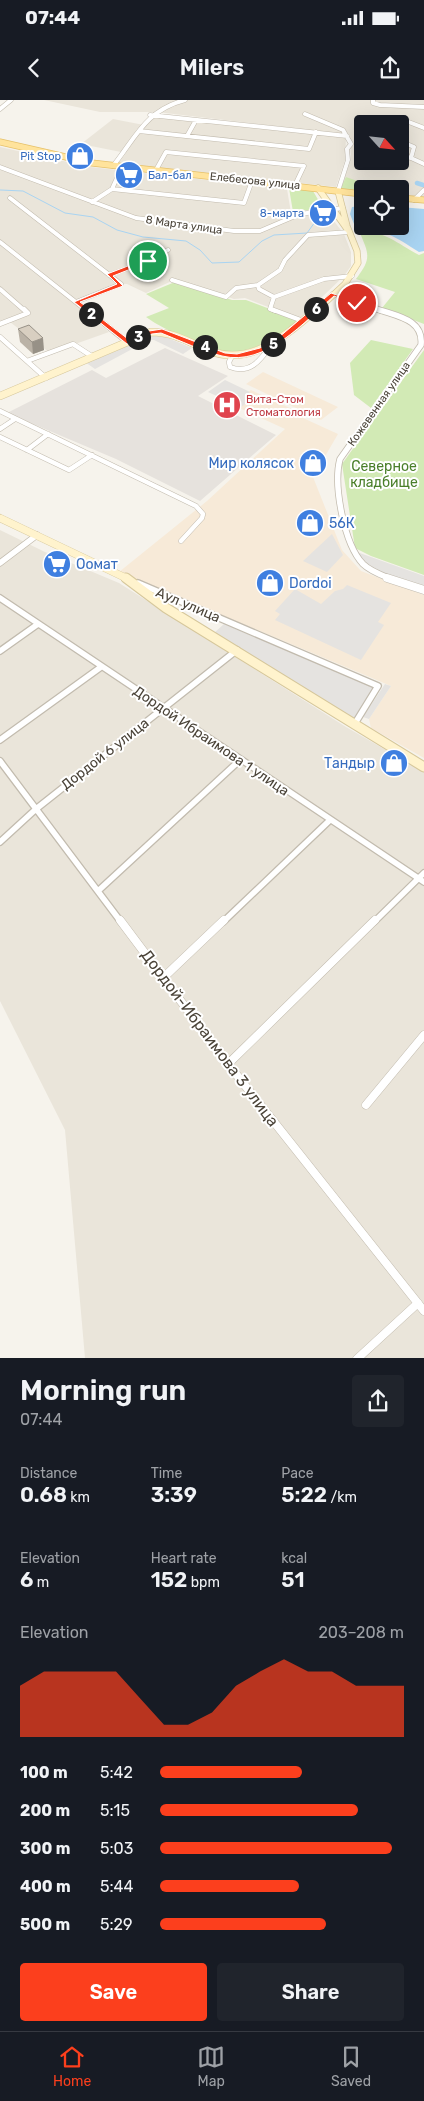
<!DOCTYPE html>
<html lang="en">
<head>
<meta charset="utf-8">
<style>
	:root { --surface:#171b24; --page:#20242c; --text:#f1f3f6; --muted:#9ea1a6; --line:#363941; --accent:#fc3f1d }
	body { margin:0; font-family:Rubik,sans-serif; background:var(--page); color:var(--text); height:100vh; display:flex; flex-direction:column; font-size:19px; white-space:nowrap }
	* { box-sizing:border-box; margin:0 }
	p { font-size:16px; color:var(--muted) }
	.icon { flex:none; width:28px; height:28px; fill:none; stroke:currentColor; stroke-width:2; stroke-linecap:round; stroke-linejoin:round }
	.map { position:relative; height:1258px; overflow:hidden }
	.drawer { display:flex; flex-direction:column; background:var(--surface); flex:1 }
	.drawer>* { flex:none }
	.needle { width:32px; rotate:117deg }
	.buttons { position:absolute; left:354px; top:15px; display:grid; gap:10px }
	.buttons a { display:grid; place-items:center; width:55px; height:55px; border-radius:5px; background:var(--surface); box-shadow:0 5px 20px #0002; font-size:25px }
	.pin { position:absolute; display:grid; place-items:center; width:42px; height:42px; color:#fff; margin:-21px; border:2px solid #fff; border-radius:50%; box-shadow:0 1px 5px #0007 }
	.km { position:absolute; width:25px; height:25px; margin:-12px; border-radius:50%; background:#222; color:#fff; font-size:14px; line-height:25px; text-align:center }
	.round { display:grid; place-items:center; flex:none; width:52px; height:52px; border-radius:5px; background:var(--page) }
	.head { display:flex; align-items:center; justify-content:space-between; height:85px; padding:0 20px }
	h1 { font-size:28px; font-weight:600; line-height:38px }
	.metrics { display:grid; grid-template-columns:repeat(3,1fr); gap:8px; height:85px; padding:5px 20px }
	.metrics div { display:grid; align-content:center }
	.metrics b { font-size:21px; font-weight:600 }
	.metrics small { font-size:14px; font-weight:400 }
	.metrics p { font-size:14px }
	.chart { height:140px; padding:10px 20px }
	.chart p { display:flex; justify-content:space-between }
	.chart svg { width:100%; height:90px; margin-top:5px; fill:var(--accent); opacity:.7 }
	.button { display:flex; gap:10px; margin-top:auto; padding:10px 20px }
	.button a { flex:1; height:58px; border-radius:5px; background:var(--accent); color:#fff; font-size:20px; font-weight:600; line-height:58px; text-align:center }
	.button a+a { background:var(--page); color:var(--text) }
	ul { padding:0 20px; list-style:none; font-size:16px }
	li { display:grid; grid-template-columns:80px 60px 1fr; align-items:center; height:38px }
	li i { height:12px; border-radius:6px; background:var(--accent) }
	.status { display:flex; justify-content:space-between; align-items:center; height:35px; padding:0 25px; background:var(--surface); direction:ltr }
	.status svg { height:14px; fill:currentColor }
	header { display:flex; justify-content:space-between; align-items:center; height:65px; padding:0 20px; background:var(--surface); font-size:22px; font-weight:600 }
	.menu { display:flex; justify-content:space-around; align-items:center; height:70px; border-top:1px solid var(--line); background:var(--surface); font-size:14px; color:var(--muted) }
	.menu a { display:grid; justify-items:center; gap:2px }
	.menu .selected { color:var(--accent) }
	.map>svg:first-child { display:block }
	.residential { fill:#eae5da; fill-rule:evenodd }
	.commercial { fill:#f7ead8 }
	.industrial { fill:#e6e2dd }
	.green { fill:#d2eab5 }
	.parking { fill:#e5e3e0 }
	.water { fill:#a9d4f2 }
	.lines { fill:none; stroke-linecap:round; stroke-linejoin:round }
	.stream { stroke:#a9d4f2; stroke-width:1 }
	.canal { stroke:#a9d4f2; stroke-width:4.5 }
	.minor-far3-casing { stroke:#c2bbae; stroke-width:5 }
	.minor-far2-casing { stroke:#c2bbae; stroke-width:5.5 }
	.minor-far1-casing { stroke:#c2bbae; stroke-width:8 }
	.minor-casing { stroke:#c2bbae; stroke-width:9 }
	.tertiary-far2-casing { stroke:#c2bbae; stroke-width:5.5 }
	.tertiary-far1-casing { stroke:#c2bbae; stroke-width:7 }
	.tertiary-casing { stroke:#c2bbae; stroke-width:9 }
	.secondary-far2-casing { stroke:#d6c79b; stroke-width:7 }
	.secondary-far1-casing { stroke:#d6c79b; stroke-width:8 }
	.secondary-casing { stroke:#d6c79b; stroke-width:11 }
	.primary-casing { stroke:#e6c16a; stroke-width:7 }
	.minor-far3 { stroke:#fff; stroke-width:4 }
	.minor-far2 { stroke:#fff; stroke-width:4.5 }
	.minor-far1 { stroke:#fff; stroke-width:5.5 }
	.minor { stroke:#fff; stroke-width:8 }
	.tertiary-far2 { stroke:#fff; stroke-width:4.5 }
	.tertiary-far1 { stroke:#fff; stroke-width:5.5 }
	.tertiary { stroke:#fff; stroke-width:8 }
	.secondary-far2 { stroke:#fff3cd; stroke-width:5.5 }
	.secondary-far1 { stroke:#fff3cd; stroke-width:7 }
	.secondary { stroke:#fff3cd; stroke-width:9 }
	.primary { stroke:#ffe39c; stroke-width:5.5 }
	.wall { fill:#bab2a6 }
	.shaded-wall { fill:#979187 }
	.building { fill:#d8cfc1; stroke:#979187 }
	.route { fill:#fc3f1d; stroke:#fff }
	.labels { text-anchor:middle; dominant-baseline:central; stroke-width:4; stroke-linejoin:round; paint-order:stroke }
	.far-shop-label { font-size:11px; fill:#366cbe; stroke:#fff; text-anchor:end }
	.far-street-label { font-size:11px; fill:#4b4439; stroke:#fff }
	.far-health-label { font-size:11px; fill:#be3a42; stroke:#fff; text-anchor:start }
	.shop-label { font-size:14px; fill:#366cbe; stroke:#fff; text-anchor:start }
	.park-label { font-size:14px; fill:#4a7f2a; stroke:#fff }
	.street-label { font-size:14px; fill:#4b4439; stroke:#fff }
	.near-street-label { font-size:16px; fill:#4b4439; stroke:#fff }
</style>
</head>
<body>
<div class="status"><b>07:44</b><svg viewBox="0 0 49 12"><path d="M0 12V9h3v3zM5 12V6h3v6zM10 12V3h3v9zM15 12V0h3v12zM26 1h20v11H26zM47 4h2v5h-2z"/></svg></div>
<header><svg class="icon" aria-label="back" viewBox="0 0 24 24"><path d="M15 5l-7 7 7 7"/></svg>Milers<svg class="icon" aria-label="share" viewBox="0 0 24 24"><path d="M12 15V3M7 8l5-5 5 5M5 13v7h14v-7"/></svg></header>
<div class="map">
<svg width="424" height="1259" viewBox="0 0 424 1259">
	<rect width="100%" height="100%" fill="#f6f3ec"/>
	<!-- residential -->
	<path class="residential" d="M44 0H424V99L400 98V89L340 90 351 60 350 35 157 12H100ZM362 24H400V61H362Z
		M150 16 346 36 345 60 336 87 118 64 126 53 81 44 113 19 144 25Z
		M0 47 90 67 287 89 292 119 326 111 344 134 351 152V166L344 176 299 219 245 198 234 199 176 179 146 193 127 184H117L77 201 0 140Z
		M0 144 45 179 109 232 50 253 10 222 0 225Z
		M0 430 45 452 119 483 346 627 424 672V1258H85L65 1030 0 901Z"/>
	<!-- commercial -->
	<path class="commercial" d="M263 272 338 307 321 320 246 284Z
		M251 290 301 313 303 318 338 334 313 377 342 450 361 471 424 495V658L371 628 369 619 391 586 119 472 207 401 285 329 233 305Z"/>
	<!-- industrial -->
	<path class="industrial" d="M165 248 228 276 198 296 276 335 200 401 116 359 7 313 92 270 106 278Z"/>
	<!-- green -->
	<path class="green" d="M346 77 380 89H362V93L340 89Z
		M289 88 313 91 323 108 293 112Z
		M359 131C386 131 396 143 419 155L424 153V224L382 208 395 192 356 179C372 158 369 154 359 131Z
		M175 182 232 200H246L299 220C279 236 250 256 223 251 197 242 168 233 146 217L169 208 146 194Z
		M371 240 413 249 371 308 354 295 350 263Z
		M424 250V475L371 456 355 448 342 364Z"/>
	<!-- parking -->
	<path class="parking" d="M158 234 192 248 183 254 154 240H149L95 269 85 262 147 236Z
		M225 280 250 292 244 297 251 300 241 307 208 292Z
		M332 434 343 455 327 472 303 461Z
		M357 452 424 476V488L369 467Z
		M347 485 391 503 378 522 384 525 361 560 275 520 280 514 275 511 295 489 321 504 335 491 343 489Z
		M224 524 374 587 353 620 214 533Z
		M385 584 391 586 369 619 363 617Z"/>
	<!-- water -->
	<path class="water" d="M362 106V126H400V107L424 109V151L419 152C395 137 386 129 356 129L350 114 352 107Z"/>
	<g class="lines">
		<!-- stream -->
		<path class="stream" d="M0 90 23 91 65 113 93 117 117 130 143 137 186 141 200 150 212 163 239 162 262 141 274 135 307 133 315 122 328 118"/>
		<!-- canal -->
		<path class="canal" d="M417 83 423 85"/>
		<defs>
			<path id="minor-far3" d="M373 0V3L380 5 424 7
				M0 9 11 0
				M305 14 343 30 351 44 347 49 348 60 338 91
				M150 15 347 36
				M401 19 424 28
				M139 31 309 49 316 32
				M187 36 196 20
				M400 41 414 47 411 58 424 64
				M400 55 411 58
				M113 66C136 37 146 10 185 0
				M0 67 136 118 234 131H260L300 114 343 108
				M156 70 166 52 304 66 295 85
				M112 89 244 103 252 81
				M10 98 121 184 76 202
				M414 100 424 90
				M92 102 112 89 122 67
				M0 142 87 211
				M109 175 148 161 168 150
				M172 180 226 197 236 188 258 185
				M0 189 25 211
				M274 197 324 179 352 176
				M275 211 270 209 274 197 259 189 258 185 280 170 285 160 308 135 349 132"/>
			<path id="minor-far2" d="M86 209 127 242
				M271 209 303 221
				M0 224 28 213 24 209
				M0 237 46 278
				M232 256 229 262 230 267C251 275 261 259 272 244
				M27 261 73 244 93 257
				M0 311 196 406 203 414 202 418 181 441
				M0 329 15 319
				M0 337 69 370 92 355
				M27 350 48 334"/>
			<path id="minor-far1" d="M138 483 378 586 354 625
				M0 498 424 782
				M0 551 38 524
				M0 640 101 567
				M0 661 121 822
				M0 742 36 709 237 550
				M98 791 240 660
				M223 822 330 720
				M374 822 424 773"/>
			<path id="minor" d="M120 820 228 964 424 1211
				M163 878 224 820
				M228 964 375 820
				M366 1005 424 935
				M357 1259 418 1203"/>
			<path id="tertiary-far2" d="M333 194 381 211"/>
			<path id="tertiary-far1" d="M377 209C396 216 424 219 421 245L340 359C333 385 344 444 363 464 370 471 381 475 391 479
				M0 463 37 435"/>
			<path id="tertiary" d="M387 478 424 490"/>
			<path id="secondary-far2" d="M318 88 347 129
				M316 211 345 184 358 163 357 151 347 126 338 91"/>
			<path id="secondary-far1" d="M0 296 151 232C172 232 187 241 205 249 249 269 285 236 317 209
				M0 418 128 479"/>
			<path id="secondary" d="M126 478 166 508 424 667"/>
			<path id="primary" d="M0 42 92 63 362 94
				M400 98 424 100"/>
		</defs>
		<!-- minor-far3 casing -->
		<use href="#minor-far3" class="minor-far3-casing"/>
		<!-- minor-far2 casing -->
		<use href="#minor-far2" class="minor-far2-casing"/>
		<!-- minor-far1 casing -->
		<use href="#minor-far1" class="minor-far1-casing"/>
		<!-- minor casing -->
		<use href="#minor" class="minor-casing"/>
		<!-- tertiary-far2 casing -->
		<use href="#tertiary-far2" class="tertiary-far2-casing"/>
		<!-- tertiary-far1 casing -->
		<use href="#tertiary-far1" class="tertiary-far1-casing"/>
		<!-- tertiary casing -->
		<use href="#tertiary" class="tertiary-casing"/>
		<!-- secondary-far2 casing -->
		<use href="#secondary-far2" class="secondary-far2-casing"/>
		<!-- secondary-far1 casing -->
		<use href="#secondary-far1" class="secondary-far1-casing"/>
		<!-- secondary casing -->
		<use href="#secondary" class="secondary-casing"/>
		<!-- primary casing -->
		<use href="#primary" class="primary-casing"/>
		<!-- minor-far3 -->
		<use href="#minor-far3" class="minor-far3"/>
		<!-- minor-far2 -->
		<use href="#minor-far2" class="minor-far2"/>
		<!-- minor-far1 -->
		<use href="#minor-far1" class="minor-far1"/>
		<!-- minor -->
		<use href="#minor" class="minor"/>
		<!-- tertiary-far2 -->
		<use href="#tertiary-far2" class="tertiary-far2"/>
		<!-- tertiary-far1 -->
		<use href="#tertiary-far1" class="tertiary-far1"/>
		<!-- tertiary -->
		<use href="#tertiary" class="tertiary"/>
		<!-- secondary-far2 -->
		<use href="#secondary-far2" class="secondary-far2"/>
		<!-- secondary-far1 -->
		<use href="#secondary-far1" class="secondary-far1"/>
		<!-- secondary -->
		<use href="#secondary" class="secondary"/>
		<!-- primary -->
		<use href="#primary" class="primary"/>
	</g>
	<!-- wall -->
	<path class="wall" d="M18 229 44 250 33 254 20 242Z"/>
	<!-- shaded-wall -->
	<path class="shaded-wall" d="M43 238 44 250 33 254 32 242Z"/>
	<!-- building -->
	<path class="building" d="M29 225 43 238 32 242 18 229Z"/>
	<!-- route -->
	<path class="route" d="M146 159 151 161 113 176 123 186 80 202 128 239 149 231 162 229 225 253 237 254 260 248 278 238 331 193 360 203 355 204 334 196C305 221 266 267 222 256 202 251 181 241 161 233L152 234 127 244 74 202 117 184 107 174Z"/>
	<!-- icons -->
	<defs>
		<symbol id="shop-disc" viewBox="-11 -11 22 22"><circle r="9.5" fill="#3f7fe0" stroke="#fff"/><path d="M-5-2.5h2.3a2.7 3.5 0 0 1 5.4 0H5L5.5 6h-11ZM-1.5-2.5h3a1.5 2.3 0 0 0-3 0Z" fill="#fff"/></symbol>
		<symbol id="supermarket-disc" viewBox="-11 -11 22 22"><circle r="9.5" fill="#3f7fe0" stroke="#fff"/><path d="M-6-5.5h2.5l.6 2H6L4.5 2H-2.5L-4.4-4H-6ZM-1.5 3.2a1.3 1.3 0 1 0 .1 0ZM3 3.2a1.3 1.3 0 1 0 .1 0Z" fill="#fff"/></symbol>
		<symbol id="hospital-disc" viewBox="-11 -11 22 22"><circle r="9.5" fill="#e0444e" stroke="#fff"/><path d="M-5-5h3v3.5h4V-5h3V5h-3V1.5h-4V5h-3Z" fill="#fff"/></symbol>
	</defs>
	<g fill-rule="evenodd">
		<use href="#shop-disc" x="64" y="40" width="32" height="32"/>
		<use href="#supermarket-disc" x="113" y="59" width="32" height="32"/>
		<use href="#supermarket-disc" x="307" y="97" width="32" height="32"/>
		<use href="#hospital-disc" x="211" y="289" width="32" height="32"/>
		<use href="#shop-disc" x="297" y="347" width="32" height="32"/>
		<use href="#shop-disc" x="294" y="407" width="32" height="32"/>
		<use href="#supermarket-disc" x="41" y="448" width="32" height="32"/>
		<use href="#shop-disc" x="254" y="467" width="32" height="32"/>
		<use href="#shop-disc" x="378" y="647" width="32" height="32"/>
	</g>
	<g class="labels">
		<!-- far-shop labels -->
		<g class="far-shop-label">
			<text x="61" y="56">Pit Stop</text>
			<text x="148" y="75" text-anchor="start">Бал-бал</text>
			<text x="304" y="113">8-марта</text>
		</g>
		<!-- far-street labels -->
		<g class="far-street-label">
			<text transform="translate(255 81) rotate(6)">Елебесова улица</text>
			<text transform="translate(184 125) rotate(8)">8 Марта улица</text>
			<text transform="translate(379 304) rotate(-55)">Кожевенная улица</text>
		</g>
		<!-- far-health labels -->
		<g class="far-health-label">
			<text x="246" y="299">Вита-Стом<tspan x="246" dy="13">Стоматология</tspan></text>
		</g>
		<!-- shop labels -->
		<g class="shop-label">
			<text x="294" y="363" text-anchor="end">Мир колясок</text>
			<text x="329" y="423">56К</text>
			<text x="76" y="464">Оомат</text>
			<text x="289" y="483">Dordoi</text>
			<text x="375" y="663" text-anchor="end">Тандыр</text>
		</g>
		<!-- park labels -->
		<g class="park-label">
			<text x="384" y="366">Северное<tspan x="384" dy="16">кладбище</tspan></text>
		</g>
		<!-- street labels -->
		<g class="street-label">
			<text transform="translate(188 505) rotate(23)">Аул улица</text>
			<text transform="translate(211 641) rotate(34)">Дордой Ибраимова 1 улица</text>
			<text transform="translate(105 654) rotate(-38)">Дордой 6 улица</text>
		</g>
		<!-- near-street labels -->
		<g class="near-street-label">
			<text transform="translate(210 938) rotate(53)">Дордой-Ибраимова 3 улица</text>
		</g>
	</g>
</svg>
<div class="buttons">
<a><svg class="needle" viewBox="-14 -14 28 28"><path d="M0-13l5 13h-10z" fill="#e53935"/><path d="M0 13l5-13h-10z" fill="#9ea1a6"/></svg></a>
<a><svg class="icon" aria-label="locate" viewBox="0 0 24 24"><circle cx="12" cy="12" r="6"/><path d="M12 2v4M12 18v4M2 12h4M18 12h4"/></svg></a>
</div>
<div class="pin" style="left:148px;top:161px;background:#1e9e55"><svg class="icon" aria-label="arrive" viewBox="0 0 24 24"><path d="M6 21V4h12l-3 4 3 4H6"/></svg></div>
<div class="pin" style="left:357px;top:203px;background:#d93025"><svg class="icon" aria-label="check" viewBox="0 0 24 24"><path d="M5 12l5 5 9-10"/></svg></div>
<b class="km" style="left:91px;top:214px">2</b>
<b class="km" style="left:138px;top:237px">3</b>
<b class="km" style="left:205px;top:247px">4</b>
<b class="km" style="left:273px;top:244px">5</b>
<b class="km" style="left:316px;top:209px">6</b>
</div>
<section class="drawer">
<div class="head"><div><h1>Morning run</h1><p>07:44</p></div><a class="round"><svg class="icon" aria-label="share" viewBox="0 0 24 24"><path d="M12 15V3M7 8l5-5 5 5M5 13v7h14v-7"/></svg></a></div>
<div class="metrics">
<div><p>Distance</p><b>0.68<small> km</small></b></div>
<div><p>Time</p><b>3:39</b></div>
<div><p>Pace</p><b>5:22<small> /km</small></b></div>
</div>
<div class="metrics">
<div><p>Elevation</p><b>6<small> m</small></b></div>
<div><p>Heart rate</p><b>152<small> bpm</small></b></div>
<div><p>kcal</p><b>51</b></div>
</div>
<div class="chart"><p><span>Elevation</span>203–208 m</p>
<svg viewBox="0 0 160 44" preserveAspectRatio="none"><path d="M0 44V19L10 12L20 12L30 12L40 12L50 25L60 38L70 38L80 32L90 19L100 12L110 6L120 12L130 12L140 19L150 19L160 19V44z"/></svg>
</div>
<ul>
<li><b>100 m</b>5:42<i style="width:58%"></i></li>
<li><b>200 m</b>5:15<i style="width:81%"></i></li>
<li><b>300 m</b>5:03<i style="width:95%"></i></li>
<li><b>400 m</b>5:44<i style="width:57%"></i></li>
<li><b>500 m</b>5:29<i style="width:68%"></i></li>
</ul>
<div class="button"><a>Save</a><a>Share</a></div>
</section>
<nav class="menu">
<a class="selected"><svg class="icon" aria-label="home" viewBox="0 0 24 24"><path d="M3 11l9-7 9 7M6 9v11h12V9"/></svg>Home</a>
<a><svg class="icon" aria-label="map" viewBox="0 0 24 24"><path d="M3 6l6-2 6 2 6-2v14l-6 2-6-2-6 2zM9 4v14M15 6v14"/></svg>Map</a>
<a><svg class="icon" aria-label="saved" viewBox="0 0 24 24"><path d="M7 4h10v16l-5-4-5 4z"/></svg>Saved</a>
</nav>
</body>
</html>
